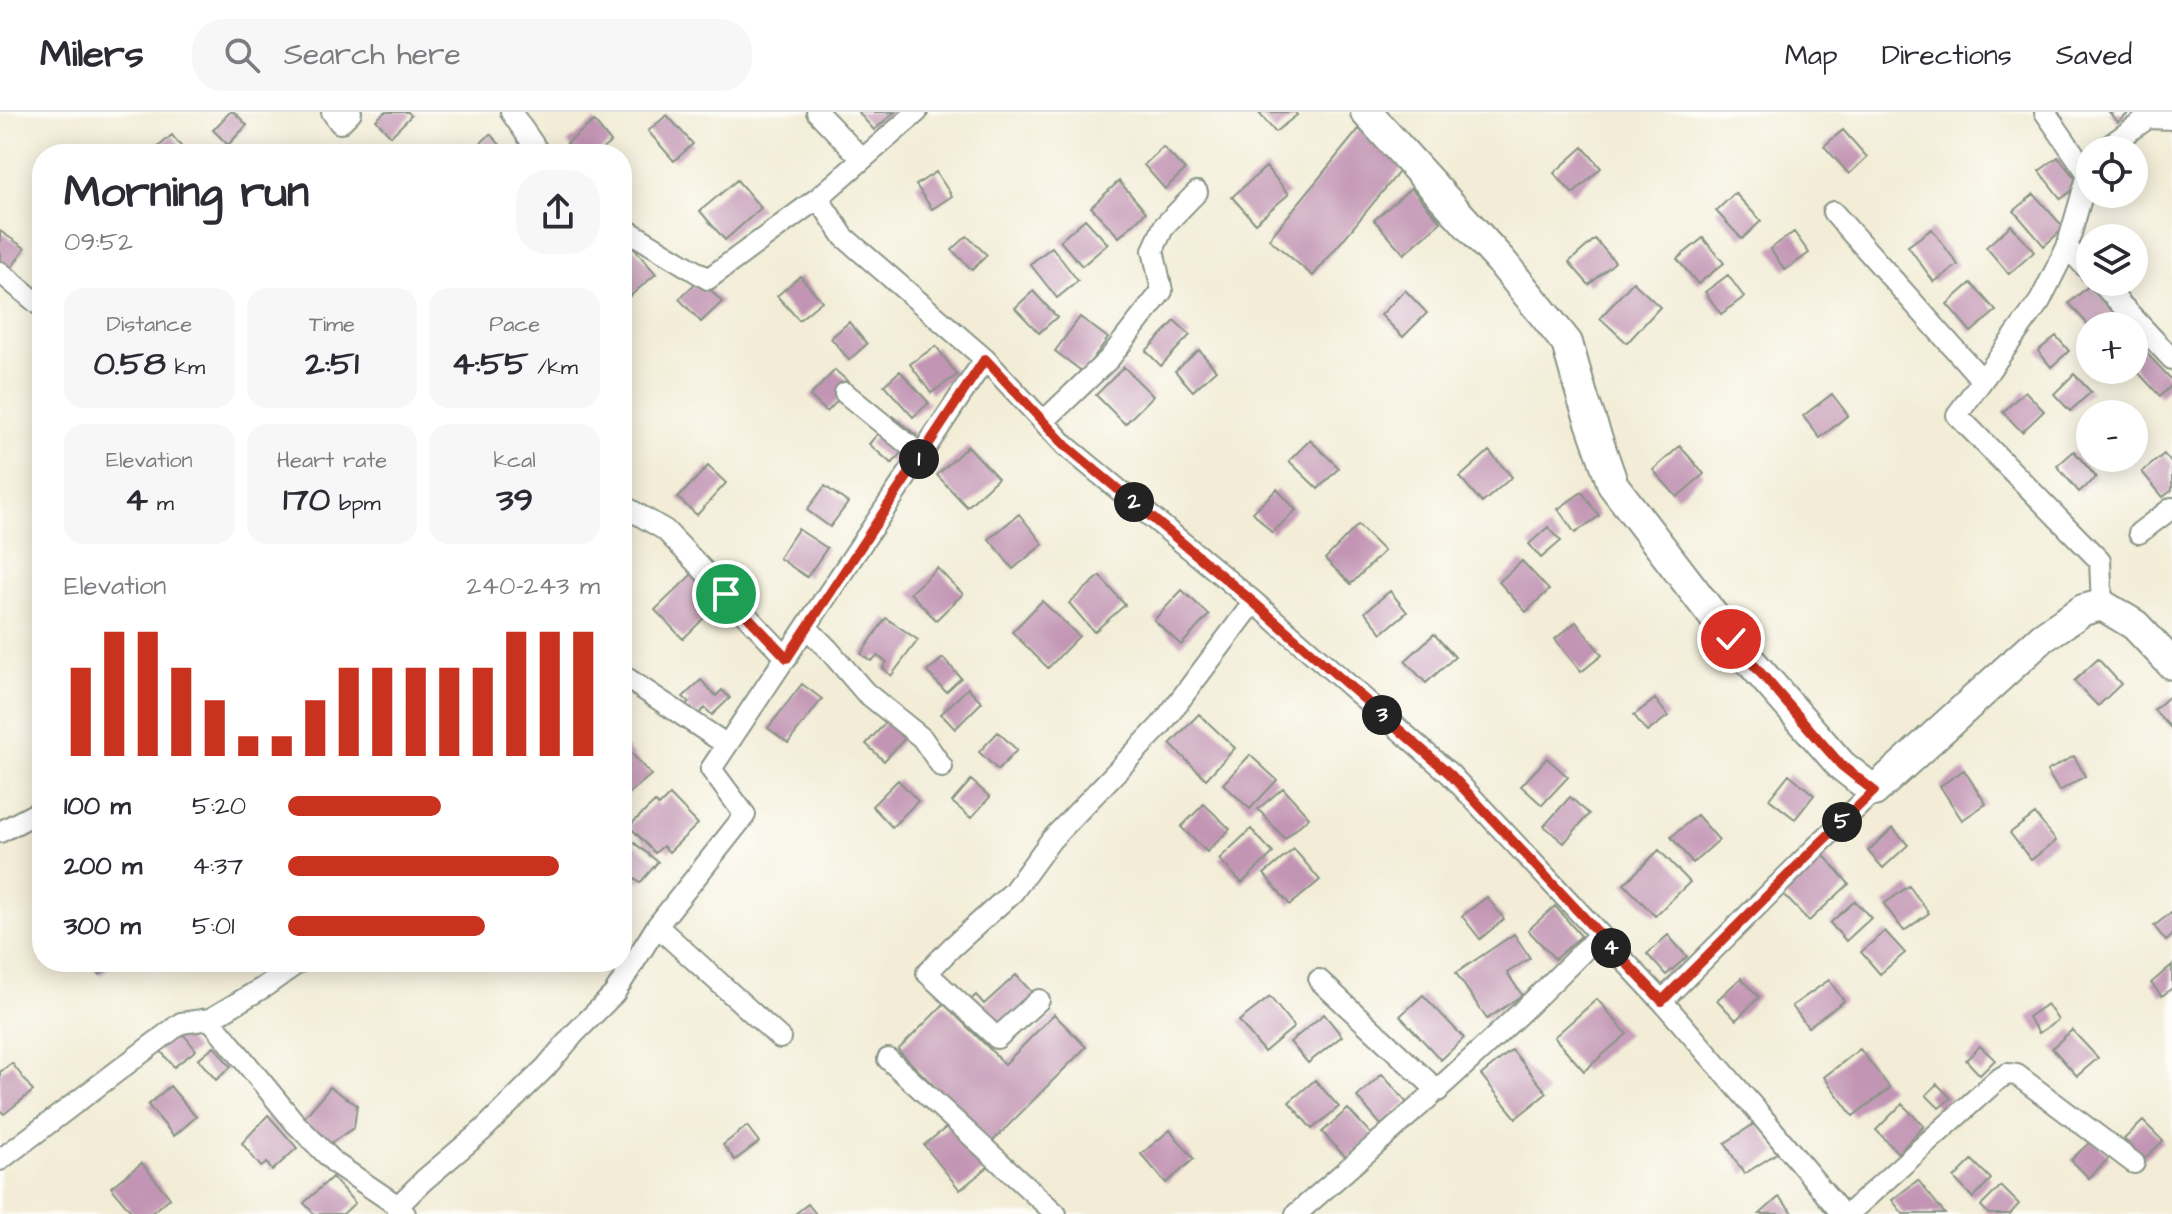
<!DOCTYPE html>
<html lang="en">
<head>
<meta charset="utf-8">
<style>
	:root { --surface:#fff; --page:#f7f7f7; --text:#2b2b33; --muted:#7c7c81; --line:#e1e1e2; --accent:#c8321e }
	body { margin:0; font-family:"Architects Daughter",sans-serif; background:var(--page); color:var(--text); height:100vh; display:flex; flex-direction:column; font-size:30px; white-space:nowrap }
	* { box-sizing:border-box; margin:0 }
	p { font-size:26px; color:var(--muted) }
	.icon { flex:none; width:44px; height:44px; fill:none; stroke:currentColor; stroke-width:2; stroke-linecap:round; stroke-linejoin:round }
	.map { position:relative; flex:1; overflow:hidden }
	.side { position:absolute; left:32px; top:32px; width:600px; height:828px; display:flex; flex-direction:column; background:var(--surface); border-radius:32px; box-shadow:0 4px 20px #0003 }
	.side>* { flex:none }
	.fabs { position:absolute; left:2076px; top:24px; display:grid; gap:16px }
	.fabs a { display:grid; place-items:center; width:72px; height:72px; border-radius:50%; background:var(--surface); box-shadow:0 4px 20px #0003; font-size:40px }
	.pin { position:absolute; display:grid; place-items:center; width:68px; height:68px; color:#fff; margin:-34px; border:4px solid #fff; border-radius:50%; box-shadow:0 2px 8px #0007 }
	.km { position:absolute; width:40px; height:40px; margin:-20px; border-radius:50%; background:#222; color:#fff; font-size:22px; line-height:40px; text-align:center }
	.round { display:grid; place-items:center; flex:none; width:84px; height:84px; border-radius:32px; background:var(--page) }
	.overview { display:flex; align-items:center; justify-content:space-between; height:136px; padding:0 32px }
	h1 { font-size:44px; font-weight:800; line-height:60px }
	.figures { display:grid; grid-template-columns:repeat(3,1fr); gap:12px; height:136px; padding:8px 32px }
	.figures div { display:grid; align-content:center; border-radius:20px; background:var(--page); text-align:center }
	.figures b { font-size:34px; font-weight:800 }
	.figures small { font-size:22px; font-weight:400 }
	.figures p { font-size:22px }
	.chart { height:224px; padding:16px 32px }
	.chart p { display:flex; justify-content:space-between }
	.chart svg { width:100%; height:144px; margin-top:8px; stroke:var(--accent); stroke-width:6 }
	ul { padding:0 32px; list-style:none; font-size:26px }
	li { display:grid; grid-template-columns:128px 96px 1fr; align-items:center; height:60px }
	li i { height:20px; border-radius:10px; background:var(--accent) }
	header { display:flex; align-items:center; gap:48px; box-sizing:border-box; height:112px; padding:0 40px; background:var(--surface); border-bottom:2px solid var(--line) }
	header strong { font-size:38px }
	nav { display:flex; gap:44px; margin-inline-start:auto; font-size:28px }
	.search { width:560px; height:72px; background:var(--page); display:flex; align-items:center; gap:20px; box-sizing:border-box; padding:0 28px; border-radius:32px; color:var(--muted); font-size:30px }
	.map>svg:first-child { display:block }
	.building { fill:#c295b4 }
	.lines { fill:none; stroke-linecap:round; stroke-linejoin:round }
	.street-casing { stroke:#899586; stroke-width:24 }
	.secondary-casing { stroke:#899586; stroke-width:34 }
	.street { stroke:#fff; stroke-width:20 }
	.secondary { stroke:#fff; stroke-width:30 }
	.route-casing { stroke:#fff; stroke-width:16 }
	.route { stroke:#c8321e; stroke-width:10 }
</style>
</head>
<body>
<header>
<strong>Milers</strong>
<div class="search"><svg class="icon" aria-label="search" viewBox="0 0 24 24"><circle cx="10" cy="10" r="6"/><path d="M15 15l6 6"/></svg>Search here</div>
<nav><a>Map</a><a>Directions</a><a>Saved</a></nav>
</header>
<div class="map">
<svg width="2172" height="1102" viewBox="0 0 2172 1102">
	<rect width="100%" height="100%" fill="#fdfcf7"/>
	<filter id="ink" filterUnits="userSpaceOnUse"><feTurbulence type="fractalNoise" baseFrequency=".0125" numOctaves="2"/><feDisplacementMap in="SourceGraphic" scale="16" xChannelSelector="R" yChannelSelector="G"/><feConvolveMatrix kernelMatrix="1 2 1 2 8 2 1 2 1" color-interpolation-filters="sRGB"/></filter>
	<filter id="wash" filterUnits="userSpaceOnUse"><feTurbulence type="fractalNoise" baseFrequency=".006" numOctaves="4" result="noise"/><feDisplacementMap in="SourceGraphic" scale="32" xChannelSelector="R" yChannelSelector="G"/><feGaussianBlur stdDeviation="1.8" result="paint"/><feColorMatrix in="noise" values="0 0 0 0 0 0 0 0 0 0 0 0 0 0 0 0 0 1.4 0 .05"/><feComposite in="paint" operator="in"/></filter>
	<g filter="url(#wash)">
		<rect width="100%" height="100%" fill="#f3edd7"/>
		<g id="blocks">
			<!-- building -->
			<path class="building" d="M230 0H234L247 13 228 33 213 18Z
				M385 0H408L411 4 391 24 376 8Z
				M858 0H895L874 18Z
				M1258 0H1295L1297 3 1275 20Z
				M2109 0H2130L2118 10Z
				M667 3 693 32 674 49 648 19Z
				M594 9 611 30 596 42H577L567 31Z
				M1359 17 1404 54 1313 164 1269 127Z
				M1843 18 1867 45 1849 62 1824 34Z
				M490 22 509 42H484L477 35Z
				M172 23 187 42H150Z
				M1163 35 1185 58 1165 77 1144 53Z
				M1583 35 1601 56 1573 82 1554 61Z
				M2058 45 2080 72 2061 87 2039 59Z
				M1266 55 1289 82 1255 111 1232 85Z
				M936 60 952 84 932 97 916 73Z
				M737 68 761 96 725 128 700 99Z
				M1119 69 1146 100 1119 125 1091 95Z
				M1411 76 1441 110 1404 142 1374 108Z
				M1735 81 1761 109 1742 127 1716 99Z
				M2034 82 2064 116 2044 134 2014 99Z
				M1085 107 1108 132 1082 154 1060 129Z
				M2011 113 2034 140 2009 162 1986 135Z
				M1932 117 1958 153 1934 170 1908 134Z
				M0 119 25 136 9 160 0 153Z
				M1794 120 1809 141 1785 158 1770 137Z
				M967 124 987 143 972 158 952 138Z
				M1703 126 1724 151 1698 172 1677 147Z
				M1595 127 1615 150 1589 173 1569 150Z
				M633 135 656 162 630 184 622 174V145Z
				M1052 135 1078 169 1057 186 1030 152Z
				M1728 163 1744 185 1721 202 1705 180Z
				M800 164 822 189 799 208 777 184Z
				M700 167 722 190 701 210 679 187Z
				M1633 170 1660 195 1627 231 1600 206Z
				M1971 171 1996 199 1971 220 1947 192Z
				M2091 172 2118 202 2104 214H2089L2069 191Z
				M1405 178 1427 201 1403 225 1381 203Z
				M1033 179 1057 205 1039 221 1015 196Z
				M1080 205 1108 226 1083 260 1055 239Z
				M1175 209 1190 223 1161 254 1146 239Z
				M849 210 867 232 849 248 831 226Z
				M2056 224 2069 239 2051 255 2038 239Z
				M936 234 957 263 931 281 910 252Z
				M2141 235 2172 268V273L2160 284 2134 256V241Z
				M1199 238 1216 258 1193 279 1175 259Z
				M1124 255 1153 284 1125 312 1096 283Z
				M835 258 852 273 827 300 810 284Z
				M900 259 929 291 913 305 884 273Z
				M2074 262 2091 280 2070 299 2054 282Z
				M2025 279 2044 299 2022 320 2003 300Z
				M1832 282 1848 303 1820 326 1803 304Z
				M893 304 916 323 892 352 869 332Z
				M1310 328 1339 356 1318 377 1289 349Z
				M968 334 998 366 967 395 937 363Z
				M1680 334 1704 362 1677 385 1653 358Z
				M1489 339 1512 365 1482 391 1460 365Z
				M2074 339 2096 365 2079 380 2057 354Z
				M2164 342 2172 352V378L2163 385 2142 360Z
				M708 354 726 371 697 403 678 386Z
				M825 374 848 391 830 415 807 398Z
				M1277 377 1296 398 1272 421 1253 400Z
				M1582 380 1599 404 1575 421 1558 397Z
				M1019 402 1043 432 1013 457 989 427Z
				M1358 413 1384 439 1351 472 1325 447Z
				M1548 415 1561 429 1541 446 1529 432Z
				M798 417 827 436 807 465 779 446Z
				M1522 449 1549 478 1526 500 1499 470Z
				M937 456 963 482 936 508 910 481Z
				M692 462 717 493 683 527 655 498Z
				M1100 464 1125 493 1094 520 1069 491Z
				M1182 478 1209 503 1181 533 1154 508Z
				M1390 479 1407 500 1382 521 1365 500Z
				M1042 489 1079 524 1048 556 1012 520Z
				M886 506 918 528 891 564 883 556 887 550 877 544 871 549 861 542Z
				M1576 510 1602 543 1581 560 1555 527Z
				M1434 522 1455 545 1426 571 1405 549Z
				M943 546 961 566 946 580 927 560Z
				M2098 547 2121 572 2098 594 2074 569Z
				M701 568 716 584 722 578 730 586 712 603 705 596 696 604 685 593 689 590 683 585Z
				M802 572 822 587 788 631 768 616Z
				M968 576 982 590 955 617 941 602Z
				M2172 582V617L2154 598Z
				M1655 587 1668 604 1647 620 1634 603Z
				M1199 602 1235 636 1206 667 1170 632Z
				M889 607 907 624 884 649 866 632Z
				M998 620 1017 638 998 658 979 640Z
				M625 634 651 663 622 687V637Z
				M1250 643 1277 668 1250 697 1223 672Z
				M2074 644 2085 664 2059 679 2047 659Z
				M1547 646 1568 665 1542 693 1521 674Z
				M1964 658 1986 692 1962 708 1940 674Z
				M1789 662 1814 683 1795 707 1769 687Z
				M898 668 918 689 892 715 872 694Z
				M971 668 990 685 971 706 952 690Z
				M1283 676 1309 705 1285 727 1258 697Z
				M670 683 698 712 669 740 663 734 655 741 629 714 655 690 659 694Z
				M1570 685 1589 702 1564 731 1544 714Z
				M1204 692 1230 717 1207 740 1181 715Z
				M2035 702 2056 729 2031 748 2010 721Z
				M1697 703 1719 728 1693 751 1671 725Z
				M1893 716 1908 733 1883 756 1868 739Z
				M1251 717 1273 741 1242 771 1219 747Z
				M622 721 658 750 640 771 635 767 629 774 622 768Z
				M1294 737 1320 768 1290 793 1264 762Z
				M1659 738 1690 770 1655 804 1624 772Z
				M1821 740 1849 772 1809 809 1779 778Z
				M1909 774 1929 801 1904 819 1884 792Z
				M1487 785 1504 807 1480 827 1462 804Z
				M1855 789 1871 806 1846 829 1830 811Z
				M1555 794 1581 824 1555 847 1528 818Z
				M2172 800V824L2166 829 2154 814Z
				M1885 819 1905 841 1880 862 1861 840Z
				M1514 822 1530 846 1507 861 1522 883 1487 907 1456 861Z
				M1668 823 1687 845 1666 863 1647 842Z
				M88 850H116L100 863Z
				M2172 853V876L2162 884 2151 871Z
				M1016 863 1039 888 997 926 967 891 976 883 984 892Z
				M1741 866 1759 885 1736 908 1717 888Z
				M1829 868 1844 889 1808 915 1792 894Z
				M1423 883 1464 926 1441 948 1400 904Z
				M1270 885 1294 915 1264 940 1239 909Z
				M1597 887 1627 922 1584 959 1554 925Z
				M944 892 1005 952 1054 902 1086 935 991 1031 898 938Z
				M2047 892 2058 908 2039 921 2028 905Z
				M1324 902 1342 924 1308 951 1290 930Z
				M2072 918 2098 946 2077 964 2052 936Z
				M181 919 196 938 174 955 159 937Z
				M214 934 231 955 216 968 198 947Z
				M1980 934 1995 948 1980 963 1966 948Z
				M1860 937 1890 976 1853 1004 1824 965Z
				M1512 938 1547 981 1516 1006 1481 963Z
				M12 951 33 979 4 1002 0 998V960Z
				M1382 962 1407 991 1381 1013 1357 985Z
				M1315 968 1339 995 1312 1017 1289 990Z
				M1937 972 1951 986 1939 996 1926 983Z
				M170 974 196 1005 174 1024 148 993Z
				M330 975 357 993 354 1016 324 1035 303 1007Z
				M1902 992 1924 1014 1898 1041 1876 1018Z
				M1348 997 1373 1024 1347 1047 1322 1020Z
				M268 1003 297 1036 272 1059 267 1051 261 1055 242 1031Z
				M2143 1009 2163 1029 2144 1047 2124 1027Z
				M1757 1010 1777 1041 1744 1062 1725 1031Z
				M952 1011 995 1049 960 1078 924 1033Z
				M747 1014 759 1030 735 1048 723 1033Z
				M1170 1018 1194 1047 1166 1071 1141 1042Z
				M2093 1027 2110 1045 2089 1066 2071 1048Z
				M1972 1048 1991 1067 1973 1086 1954 1066Z
				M142 1051 170 1086 150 1102H133L111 1075Z
				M332 1065 355 1091 343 1102H314L304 1091Z
				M1918 1068 1945 1102H1903L1892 1088Z
				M2001 1074 2019 1092 2010 1102H1989L1981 1094Z
				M1779 1085 1794 1102H1760Z
				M808 1092 816 1102H795Z"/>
		</g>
	</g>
	<g filter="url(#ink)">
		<use href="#blocks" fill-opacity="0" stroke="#899586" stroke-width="2"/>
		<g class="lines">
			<defs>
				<path id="street" d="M332 0 340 11 351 0
					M511 0 540 42
					M817 0 862 47
					M917 0 818 86 844 125 985 247 1066 334 1254 490 1450 662 1662 889 1758 1000 1842 1102
					M2045 0 2088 62 2067 135 2040 189 1957 303 2100 449 2102 493
					M2103 38 2148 6 2172 7
					M1833 100 1982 268
					M622 115 708 167 818 86
					M2067 135 2090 160
					M0 160 42 195
					M2100 170 2172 247
					M845 281 921 343
					M1043 310 1109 247 1162 179 1153 138 1164 114 1197 80
					M622 393 665 418 787 546
					M2139 421 2172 396
					M807 516 828 537 865 580 922 626 942 655
					M622 563 727 633
					M0 720 42 698
					M1319 868 1438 979
					M1039 888 997 926 927 861 951 836 1013 780 1051 728 1161 613 1254 490
					M1662 889 1814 737 1874 679
					M210 907 264 875 299 850
					M780 926 657 814 745 703 711 657 985 247
					M888 947 1056 1102
					M0 1048 181 911 210 907 296 1012 336 1052 398 1094 405 1102
					M398 1102V1094L424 1068 483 1018 546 955 574 922 614 882 657 814
					M1296 1102C1400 1012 1503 922 1599 823
					M1848 1102 1997 968 2007 962 2017 963 2134 1051"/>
				<path id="secondary" d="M1366 0 1501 149 1567 231 1583 287 1613 373 1731 527 1841 653 1874 679 2043 525 2083 498 2102 493 2135 513 2172 552"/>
			</defs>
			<!-- street casing -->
			<use href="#street" class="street-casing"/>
			<!-- secondary casing -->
			<use href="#secondary" class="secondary-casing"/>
			<!-- street -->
			<use href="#street" class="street"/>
			<!-- secondary -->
			<use href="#secondary" class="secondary"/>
		</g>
	</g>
	<g class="lines" filter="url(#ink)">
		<defs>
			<path id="route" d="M726 482 787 546 985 247 1066 334 1252 489 1450 662 1662 889 1814 737 1874 679 1841 653 1731 527"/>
		</defs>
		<!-- route casing -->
		<use href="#route" class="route-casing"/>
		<!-- route -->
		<use href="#route" class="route"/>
	</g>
</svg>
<div class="fabs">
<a><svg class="icon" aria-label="locate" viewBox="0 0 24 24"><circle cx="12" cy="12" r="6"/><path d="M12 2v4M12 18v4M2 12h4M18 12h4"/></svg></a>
<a><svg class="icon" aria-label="layers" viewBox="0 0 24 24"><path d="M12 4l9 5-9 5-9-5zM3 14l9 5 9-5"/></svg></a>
<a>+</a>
<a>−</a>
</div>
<div class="pin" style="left:726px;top:482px;background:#1e9e55"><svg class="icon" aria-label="arrive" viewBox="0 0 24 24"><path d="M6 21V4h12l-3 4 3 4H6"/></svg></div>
<div class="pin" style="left:1731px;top:527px;background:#d93025"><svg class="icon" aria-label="check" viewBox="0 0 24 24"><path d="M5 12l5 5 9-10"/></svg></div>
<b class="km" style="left:919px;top:347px">1</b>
<b class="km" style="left:1134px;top:390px">2</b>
<b class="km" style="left:1382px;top:603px">3</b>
<b class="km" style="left:1611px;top:836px">4</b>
<b class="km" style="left:1842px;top:710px">5</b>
<section class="side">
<div class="overview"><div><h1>Morning run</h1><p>09:52</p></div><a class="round"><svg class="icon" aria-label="share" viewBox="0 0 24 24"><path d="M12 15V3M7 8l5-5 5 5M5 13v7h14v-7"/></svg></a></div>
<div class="figures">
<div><p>Distance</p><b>0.58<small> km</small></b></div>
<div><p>Time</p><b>2:51</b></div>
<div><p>Pace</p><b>4:55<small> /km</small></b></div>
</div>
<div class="figures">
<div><p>Elevation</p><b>4<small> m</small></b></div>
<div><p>Heart rate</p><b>170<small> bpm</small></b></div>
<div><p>kcal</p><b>39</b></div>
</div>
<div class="chart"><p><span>Elevation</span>240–243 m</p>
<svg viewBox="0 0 160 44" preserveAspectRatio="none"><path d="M5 44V17M15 44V6M25 44V6M35 44V17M45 44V27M55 44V38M65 44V38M75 44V27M85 44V17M95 44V17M105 44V17M115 44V17M125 44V17M135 44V6M145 44V6M155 44V6"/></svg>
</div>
<ul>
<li><b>100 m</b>5:20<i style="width:49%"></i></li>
<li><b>200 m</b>4:37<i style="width:87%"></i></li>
<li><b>300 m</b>5:01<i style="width:63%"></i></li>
</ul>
</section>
</div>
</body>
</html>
